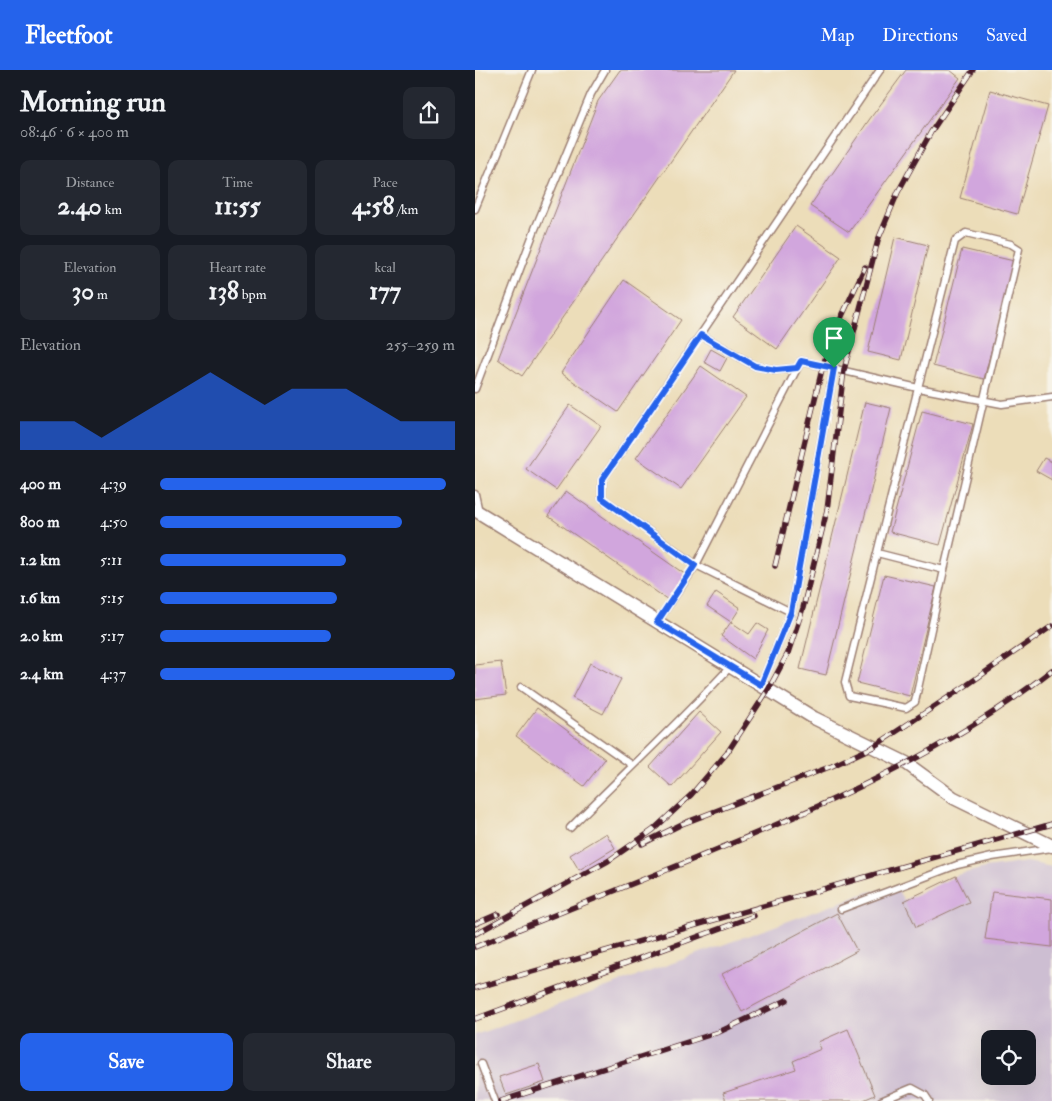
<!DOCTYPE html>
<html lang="en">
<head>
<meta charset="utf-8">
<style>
	:root { --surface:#171b24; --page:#242831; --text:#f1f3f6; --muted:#9ea1a6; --accent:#2563eb }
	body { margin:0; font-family:"IM FELL Double Pica",serif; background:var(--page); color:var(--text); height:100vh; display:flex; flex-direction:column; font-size:19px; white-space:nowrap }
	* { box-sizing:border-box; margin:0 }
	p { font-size:16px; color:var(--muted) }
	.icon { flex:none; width:28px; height:28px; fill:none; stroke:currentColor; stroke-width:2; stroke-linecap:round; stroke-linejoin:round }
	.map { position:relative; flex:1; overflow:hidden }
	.sheet { display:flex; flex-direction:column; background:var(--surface); width:475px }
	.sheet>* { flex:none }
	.fabs { position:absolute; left:506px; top:960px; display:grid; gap:10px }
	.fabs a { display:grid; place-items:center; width:55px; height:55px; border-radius:10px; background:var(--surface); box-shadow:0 5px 20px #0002; font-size:25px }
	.pin { position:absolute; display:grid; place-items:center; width:42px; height:42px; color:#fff; margin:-51px -21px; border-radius:50% 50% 50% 0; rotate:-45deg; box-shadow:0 0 5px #0007 }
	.pin .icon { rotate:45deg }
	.round { display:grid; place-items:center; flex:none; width:52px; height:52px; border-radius:10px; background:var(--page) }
	.head { display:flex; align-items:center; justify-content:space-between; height:85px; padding:0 20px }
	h1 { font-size:28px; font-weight:800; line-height:38px }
	.stats { display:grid; grid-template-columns:repeat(3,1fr); gap:8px; height:85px; padding:5px 20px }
	.stats div { display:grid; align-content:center; border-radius:10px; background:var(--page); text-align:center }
	.stats b { font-size:25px; font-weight:800 }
	.stats small { font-size:14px; font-weight:400 }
	.stats p { font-size:14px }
	.chart { height:140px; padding:10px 20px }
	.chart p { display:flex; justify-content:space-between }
	.chart svg { width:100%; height:90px; margin-top:5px; fill:var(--accent); opacity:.7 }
	.cta { display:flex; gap:10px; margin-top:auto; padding:10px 20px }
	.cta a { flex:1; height:58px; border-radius:10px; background:var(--accent); color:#fff; font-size:20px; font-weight:800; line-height:58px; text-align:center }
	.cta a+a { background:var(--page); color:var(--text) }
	ul { padding:0 20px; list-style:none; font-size:16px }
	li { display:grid; grid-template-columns:80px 60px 1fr; align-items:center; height:38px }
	li i { height:12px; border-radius:6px; background:var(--accent) }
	header { display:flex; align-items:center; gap:30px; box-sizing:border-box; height:70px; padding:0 25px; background:var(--accent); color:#fff }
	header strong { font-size:24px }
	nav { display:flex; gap:28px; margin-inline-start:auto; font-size:18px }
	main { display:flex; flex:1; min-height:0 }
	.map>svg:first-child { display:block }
	.industrial { fill:#cdbed2; fill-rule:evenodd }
	.building { fill:#d1a6dd }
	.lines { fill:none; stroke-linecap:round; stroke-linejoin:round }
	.lane-casing { stroke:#9b7e72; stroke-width:9 }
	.street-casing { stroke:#9b7e72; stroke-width:15 }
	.lane { stroke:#fff; stroke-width:6 }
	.street { stroke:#fff; stroke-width:12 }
	.rail-casing { stroke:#4a1f2b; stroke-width:5.5 }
	.rail { stroke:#f7f3e8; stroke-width:4; stroke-dasharray:11; stroke-linecap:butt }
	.route-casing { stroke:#fff; stroke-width:10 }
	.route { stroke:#2563eb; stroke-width:6 }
</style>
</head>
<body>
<header>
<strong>Fleetfoot</strong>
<nav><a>Map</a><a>Directions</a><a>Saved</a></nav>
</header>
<main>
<section class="sheet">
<div class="head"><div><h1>Morning run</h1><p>08:46 · 6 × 400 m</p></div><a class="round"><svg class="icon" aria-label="share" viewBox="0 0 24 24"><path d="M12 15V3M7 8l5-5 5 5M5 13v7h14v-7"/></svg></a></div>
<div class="stats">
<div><p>Distance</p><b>2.40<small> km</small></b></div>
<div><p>Time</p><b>11:55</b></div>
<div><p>Pace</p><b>4:58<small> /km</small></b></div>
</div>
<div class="stats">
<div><p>Elevation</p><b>30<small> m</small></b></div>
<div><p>Heart rate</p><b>138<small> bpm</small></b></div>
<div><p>kcal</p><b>177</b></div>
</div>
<div class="chart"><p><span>Elevation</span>255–259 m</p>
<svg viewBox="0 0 160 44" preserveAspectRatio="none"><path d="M0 44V30L10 30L20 30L30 38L40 30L50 22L60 14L70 6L80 14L90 22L100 14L110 14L120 14L130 22L140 30L150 30L160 30V44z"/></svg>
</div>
<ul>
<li><b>400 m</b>4:39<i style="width:97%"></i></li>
<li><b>800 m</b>4:50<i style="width:82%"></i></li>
<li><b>1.2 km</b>5:11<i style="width:63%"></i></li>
<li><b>1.6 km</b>5:15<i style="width:60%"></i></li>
<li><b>2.0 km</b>5:17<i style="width:58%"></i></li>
<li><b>2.4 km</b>4:37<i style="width:100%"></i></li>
</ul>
<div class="cta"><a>Save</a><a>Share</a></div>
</section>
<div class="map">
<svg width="577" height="1031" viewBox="0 0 577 1031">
	<rect width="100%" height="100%" fill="#f7f3e8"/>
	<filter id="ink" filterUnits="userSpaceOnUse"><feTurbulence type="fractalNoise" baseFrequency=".02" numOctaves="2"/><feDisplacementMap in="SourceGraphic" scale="10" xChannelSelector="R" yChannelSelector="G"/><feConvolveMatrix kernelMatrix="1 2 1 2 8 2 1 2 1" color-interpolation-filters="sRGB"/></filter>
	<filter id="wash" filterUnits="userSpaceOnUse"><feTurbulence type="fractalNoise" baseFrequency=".0096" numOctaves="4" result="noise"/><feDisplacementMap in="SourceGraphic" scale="20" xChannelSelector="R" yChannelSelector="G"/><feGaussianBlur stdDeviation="1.12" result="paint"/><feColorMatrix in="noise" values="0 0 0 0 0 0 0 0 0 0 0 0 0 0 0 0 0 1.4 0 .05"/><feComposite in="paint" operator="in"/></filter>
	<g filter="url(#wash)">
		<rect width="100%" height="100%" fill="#ecddb9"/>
		<!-- industrial -->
		<path class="industrial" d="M552 792 577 797V1031H0V965L393 822 421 818 429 830 482 805 510 798ZM515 969H552V1006H515Z"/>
		<g id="blocks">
			<!-- building -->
			<path class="building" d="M145 0H259L47 306 23 289 123 31Z
				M431 0H475L485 8 374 162 335 136 394 50Z
				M515 20 573 36 542 144 485 128Z
				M321 156 366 187 302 279 258 247Z
				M420 167 453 175 426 290 393 282Z
				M487 179 539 191 509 309 458 296Z
				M149 210 206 250 143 342 86 303Z
				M236 279 252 288 245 301 229 292Z
				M226 296 271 327 206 419 161 388Z
				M390 332 416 338 351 605 325 599Z
				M95 335 126 356 81 420 51 399Z
				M447 341 498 354 465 475 415 462Z
				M569 388 577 392V410L561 401Z
				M91 421 211 505 193 530 73 446Z
				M409 505 461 517 435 626 382 613Z
				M241 522 265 538 256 552 232 536Z
				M256 552 274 564 282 553 293 560 278 589 246 566Z
				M26 592 31 625 0 629V595Z
				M115 593 146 609 128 644 97 628Z
				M62 638 130 689 109 716 41 666Z
				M224 642 246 662 197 717 175 697Z
				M131 763 140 778 104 800 95 785Z
				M481 806 494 832 441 857 429 831Z
				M517 822 577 829V877L510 869Z
				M362 843 382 881 267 942 247 904Z
				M373 959 400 1025 386 1031H251L248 1023 321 999 318 991 346 979 343 972Z
				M64 994 70 1012 31 1025 24 1007Z"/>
		</g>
	</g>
	<g filter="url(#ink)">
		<use href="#blocks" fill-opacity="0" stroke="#9b7e72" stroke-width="1"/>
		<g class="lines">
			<defs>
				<path id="lane" d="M0 139 57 0
					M226 265 280 296 301 300 322 298
					M0 319 60 159 116 24 130 0
					M0 424 4 442
					M469 500 402 483 443 318 527 334 577 327
					M316 542 221 495 326 291 443 318 480 171 491 163 536 174 544 179 469 500 440 632 431 638 374 626 370 612 402 483
					M182 552 221 495 127 428V410L405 0
					M286 615 316 542 359 298
					M46 617 157 695
					M95 758C148 704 204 653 255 597
					M366 839 482 795 517 787 577 778
					M6 994 20 1031
					M406 1031 437 1018 450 1025 454 1031"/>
				<path id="street" d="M0 440 339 648 431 693 479 728 577 776"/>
			</defs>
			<!-- lane casing -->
			<use href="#lane" class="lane-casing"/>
			<!-- street casing -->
			<use href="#street" class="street-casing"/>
			<!-- lane -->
			<use href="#lane" class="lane"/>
			<!-- street -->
			<use href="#street" class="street"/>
			<defs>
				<path id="rail" d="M300 496 348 295 360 261 390 197
					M167 774 207 754 357 696 398 677 492 615 577 556
					M0 854 23 844
					M0 864 133 791 178 760 216 725 252 683 293 620 313 583 328 538 352 440 369 300 403 170 423 122 456 62 498 0
					M0 877C71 848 142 820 214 791 340 740 469 685 577 600
					M0 918 577 754
					M0 949 279 846
					M26 1031 244 962 312 930"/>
			</defs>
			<!-- rail casing -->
			<use href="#rail" class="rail-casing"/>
			<!-- rail -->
			<use href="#rail" class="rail"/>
		</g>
	</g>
	<g class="lines" filter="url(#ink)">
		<defs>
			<path id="route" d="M226 265 280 296 301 300 322 298 326 291 359 298 316 542 286 615 182 552 220 495 127 428V410Z"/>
		</defs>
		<!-- route casing -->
		<use href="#route" class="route-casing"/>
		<!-- route -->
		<use href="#route" class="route"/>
	</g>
</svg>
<div class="fabs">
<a><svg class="icon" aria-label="locate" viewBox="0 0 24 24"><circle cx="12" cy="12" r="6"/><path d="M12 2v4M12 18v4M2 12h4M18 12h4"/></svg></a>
</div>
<div class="pin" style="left:359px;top:298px;background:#1e9e55"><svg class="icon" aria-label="arrive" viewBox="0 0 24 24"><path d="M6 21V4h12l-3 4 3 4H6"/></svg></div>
</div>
</main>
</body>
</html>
